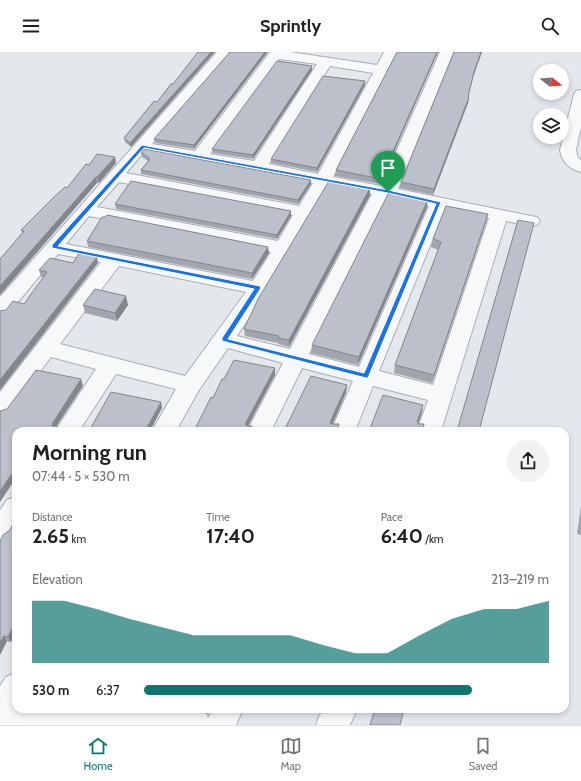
<!DOCTYPE html>
<html lang="en">
<head>
<meta charset="utf-8">
<style>
	:root { --surface:#fff; --page:#f2f2f2; --text:#202124; --muted:#757577; --line:#e0e0e0; --accent:#0f766e }
	body { margin:0; font-family:Cabin,sans-serif; background:var(--page); color:var(--text); height:100vh; display:flex; flex-direction:column; font-size:15px; white-space:nowrap }
	* { box-sizing:border-box; margin:0 }
	p { font-size:13px; color:var(--muted) }
	.icon { flex:none; width:22px; height:22px; fill:none; stroke:currentColor; stroke-width:2; stroke-linecap:round; stroke-linejoin:round }
	.map { position:relative; flex:1; overflow:hidden }
	.drawer { position:absolute; left:12px; top:375px; width:557px; height:286px; display:flex; flex-direction:column; background:var(--surface); border-radius:12px; box-shadow:0 2px 6px #0003 }
	.drawer>* { flex:none }
	.needle { width:26px; rotate:107deg }
	.tools { position:absolute; left:533px; top:12px; display:grid; gap:8px }
	.tools a { display:grid; place-items:center; width:36px; height:36px; border-radius:50%; background:var(--surface); box-shadow:0 2px 6px #0003; font-size:20px }
	.pin { position:absolute; display:grid; place-items:center; width:34px; height:34px; color:#fff; margin:-41px -17px; border-radius:50% 50% 50% 0; rotate:-45deg; box-shadow:0 0 4px #0007 }
	.pin .icon { rotate:45deg }
	.round { display:grid; place-items:center; flex:none; width:42px; height:42px; border-radius:21px; background:var(--page) }
	.head { display:flex; align-items:center; justify-content:space-between; height:68px; padding:0 20px }
	h1 { font-size:22px; font-weight:800; line-height:30px }
	.figures { display:grid; grid-template-columns:repeat(3,1fr); gap:6px; height:68px; padding:4px 20px }
	.figures div { display:grid; align-content:center }
	.figures b { font-size:20px; font-weight:800 }
	.figures small { font-size:11px; font-weight:400 }
	.figures p { font-size:11px }
	.chart { height:112px; padding:8px 20px }
	.chart p { display:flex; justify-content:space-between }
	.chart svg { width:100%; height:72px; margin-top:4px; fill:var(--accent); opacity:.7 }
	ul { padding:0 20px; list-style:none; font-size:13px }
	li { display:grid; grid-template-columns:64px 48px 1fr; align-items:center; height:30px }
	li i { height:10px; border-radius:5px; background:var(--accent) }
	header { display:flex; justify-content:space-between; align-items:center; height:52px; padding:0 20px; background:var(--surface); font-size:18px; font-weight:800 }
	.tabs { display:flex; justify-content:space-around; align-items:center; height:56px; border-top:1px solid var(--line); background:var(--surface); font-size:11px; color:var(--muted) }
	.tabs a { display:grid; justify-items:center; gap:2px }
	.tabs .active { color:var(--accent) }
	.map>svg:first-child { display:block }
	.lines { fill:none; stroke-linecap:round; stroke-linejoin:round }
	.minor-casing { stroke:#a9aeb7; stroke-width:2 }
	.minor { fill:#f7f8fa; fill-rule:evenodd }
	.wall { fill:#a1a5ae }
	.shaded-wall { fill:#83868d }
	.building { fill:#bbc0ca; stroke:#83868d }
	.route { fill:#1a73e8; stroke:#fff; fill-rule:evenodd }
</style>
</head>
<body>
<header><svg class="icon" aria-label="menu" viewBox="0 0 24 24"><path d="M4 6h16M4 12h16M4 18h16"/></svg>Sprintly<svg class="icon" aria-label="search" viewBox="0 0 24 24"><circle cx="10" cy="10" r="6"/><path d="M15 15l6 6"/></svg></header>
<div class="map">
<svg width="581" height="673" viewBox="0 0 581 673">
	<rect width="100%" height="100%" fill="#e4e7ec"/>
	<g class="lines">
		<defs>
			<path id="minor" d="M217 0H231L152 92 195 99 270 0H290L377 13 384 0H398L333 125 381 134 440 0H454L398 137 531 164 537 165 540 169 537 173 531 174 506 169 441 379H417L428 348 373 334 355 379H331L353 329 302 316 271 379H247L283 311 228 296 199 338 176 379H152L176 337 116 322 79 379H55L96 317 51 305 8 362 0 365V340L101 210 58 202 7 263 0 265V245ZM279 7 317 12 254 109 210 102ZM330 14 373 21 318 122 269 112ZM144 100 313 131 299 154 126 121ZM119 130 293 163 278 189 97 155ZM328 134 372 142 290 297 237 284 269 235ZM387 146 429 154 359 315 309 302ZM445 157 489 166 433 333 379 319ZM89 164 271 200 253 229 66 192ZM119 214 246 240 185 324 60 292Z
				M581 38V75L576 98 578 106 581 108V120C569 117 562 110 560 98L574 42 576 39Z
				M16 444C16 464 22 482 0 490V458L7 448Z
				M16 620V657L196 658 207 662 208 666 213 657H243L236 673H0V634L6 625Z
				M326 657H357L350 673H316L320 662 325 660Z"/>
		</defs>
		<!-- minor casing -->
		<use href="#minor" class="minor-casing"/>
		<!-- minor -->
		<use href="#minor" class="minor"/>
	</g>
	<!-- wall -->
	<path class="wall" d="M230 0 194 97 155 91 154 87Z
		M397 0H438L380 132 335 124 336 118Z
		M454 0H482L473 25 468 45H469L468 51 433 143 400 136 401 130Z
		M312 14V18L253 107 213 101 212 97Z
		M365 33 317 120 271 111V107Z
		M154 49 131 95 125 90 124 86Z
		M141 100 311 132 298 152 141 122V118L148 109 142 105Z
		M116 111 99 131H97L22 181 21 178 67 136 89 113Z
		M370 136V143L289 295 278 292V291L245 284 244 277Z
		M115 152 291 164 277 187 116 157Z
		M427 155 358 313 311 301 312 293Z
		M488 162 486 170 432 331 394 321 395 313 438 198 431 195 433 187Z
		M105 165 269 201 252 227 88 195 87 189Z
		M73 211H98L24 252 44 225H41L39 218Z
		M83 253H128L117 269 85 261Z
		M581 454V483L577 482Z
		M16 460V580L11 590 7 589 0 603 10 478 13 472Z
		M203 657H212L210 660Z
		M307 657H325L324 659 319 661Z"/>
	<!-- shaded-wall -->
	<path class="shaded-wall" d="M211 0H215L131 95 130 91Z
		M265 0H268L194 97V93Z
		M437 0H438L380 132 381 127Z
		M481 0H482L473 25 467 50 474 20Z
		M312 14V18L253 107V103Z
		M365 29V33L317 120V116Z
		M469 45 468 51 433 143 434 137Z
		M115 105 116 111 99 131 97 125Z
		M96 125 97 131 0 243V234Z
		M311 128V132L298 152V148Z
		M370 136V143L289 295V288Z
		M428 147 427 155 358 313 359 305Z
		M291 159V164L277 187V183Z
		M488 162 486 170 432 331 434 323Z
		M268 195 269 201 252 227V221Z
		M97 205 98 211 0 338V328Z
		M126 244 128 253 117 269 115 261Z
		M275 316V323L246 378 245 372Z
		M81 327 83 334 54 378 57 374 58 379H54L52 372Z
		M347 333 346 341 330 378V370Z
		M161 350 162 356 150 379H145Z
		M423 353 422 361 416 378 417 370Z
		M339 372 338 379H336Z
		M252 374V379H250Z
		M16 416V426L0 450V439Z
		M16 569V580L11 590 8 585Z
		M4 584 7 589 0 603V591Z
		M319 657H325L324 659 319 661Z"/>
	<!-- building -->
	<path class="building" d="M198 0H211L130 91 124 86 154 49 157 50 171 32H173Z
		M230 0H265L194 93 154 87Z
		M397 0H437L381 127 336 118Z
		M454 0H481L474 20 468 45H469L434 137 401 130Z
		M277 9 312 14 253 103 212 97Z
		M323 24 365 29 317 116 271 107Z
		M144 97 311 128 298 148 141 118 150 107 141 100Z
		M97 102 115 105 97 125H96L0 234V207L24 179 21 178 55 144 65 135 67 136 86 112 89 113Z
		M131 129 291 159 277 183 115 152Z
		M329 129 370 136 289 288 278 286 279 284 244 277 258 247Z
		M389 140 428 147 359 305 312 293Z
		M446 154 488 162 434 323 395 313 441 190 433 187Z
		M107 163 268 195 252 221 87 189 102 165H105Z
		M518 168 534 171 479 379H457Z
		M79 201 97 205 0 328V259L6 258 13 249 24 252 47 220 39 218 50 206 73 211Z
		M95 237 126 244 115 261 83 253Z
		M234 308 275 316 245 372 247 374H252L250 379H194L211 345 213 346 222 327H224Z
		M36 318 81 327 52 372V374H57L54 379H16V416L0 439V359L7 357Z
		M311 324 347 333 330 370 331 372H339L336 379H284Z
		M111 340 161 350 145 379H89Z
		M383 343 423 353 417 370 419 372H424L422 379H369Z
		M16 460V569L8 585 4 584 0 591V489L3 483 10 478 13 472Z
		M375 657H404L400 673H370Z"/>
	<!-- route -->
	<path class="route" d="M142 93 388 138 441 150 368 326H366L222 289V286L254 237 52 196V193ZM144 96 388 141 436 152 364 321 228 287 261 236 260 234 58 194Z"/>
</svg>
<div class="tools">
<a><svg class="needle" viewBox="-14 -14 28 28"><path d="M0-13l5 13h-10z" fill="#e53935"/><path d="M0 13l5-13h-10z" fill="#757577"/></svg></a>
<a><svg class="icon" aria-label="layers" viewBox="0 0 24 24"><path d="M12 4l9 5-9 5-9-5zM3 14l9 5 9-5"/></svg></a>
</div>
<div class="pin" style="left:388px;top:140px;background:#1e9e55"><svg class="icon" aria-label="arrive" viewBox="0 0 24 24"><path d="M6 21V4h12l-3 4 3 4H6"/></svg></div>
<section class="drawer">
<div class="head"><div><h1>Morning run</h1><p>07:44 · 5 × 530 m</p></div><a class="round"><svg class="icon" aria-label="share" viewBox="0 0 24 24"><path d="M12 15V3M7 8l5-5 5 5M5 13v7h14v-7"/></svg></a></div>
<div class="figures">
<div><p>Distance</p><b>2.65<small> km</small></b></div>
<div><p>Time</p><b>17:40</b></div>
<div><p>Pace</p><b>6:40<small> /km</small></b></div>
</div>
<div class="chart"><p><span>Elevation</span>213–219 m</p>
<svg viewBox="0 0 160 44" preserveAspectRatio="none"><path d="M0 44V6L10 6L20 11L30 17L40 22L50 27L60 27L70 27L80 27L90 33L100 38L110 38L120 27L130 17L140 11L150 11L160 6V44z"/></svg>
</div>
<ul>
<li><b>530 m</b>6:37<i style="width:81%"></i></li>
</ul>
</section>
</div>
<nav class="tabs">
<a class="active"><svg class="icon" aria-label="home" viewBox="0 0 24 24"><path d="M3 11l9-7 9 7M6 9v11h12V9"/></svg>Home</a>
<a><svg class="icon" aria-label="map" viewBox="0 0 24 24"><path d="M3 6l6-2 6 2 6-2v14l-6 2-6-2-6 2zM9 4v14M15 6v14"/></svg>Map</a>
<a><svg class="icon" aria-label="saved" viewBox="0 0 24 24"><path d="M7 4h10v16l-5-4-5 4z"/></svg>Saved</a>
</nav>
</body>
</html>
